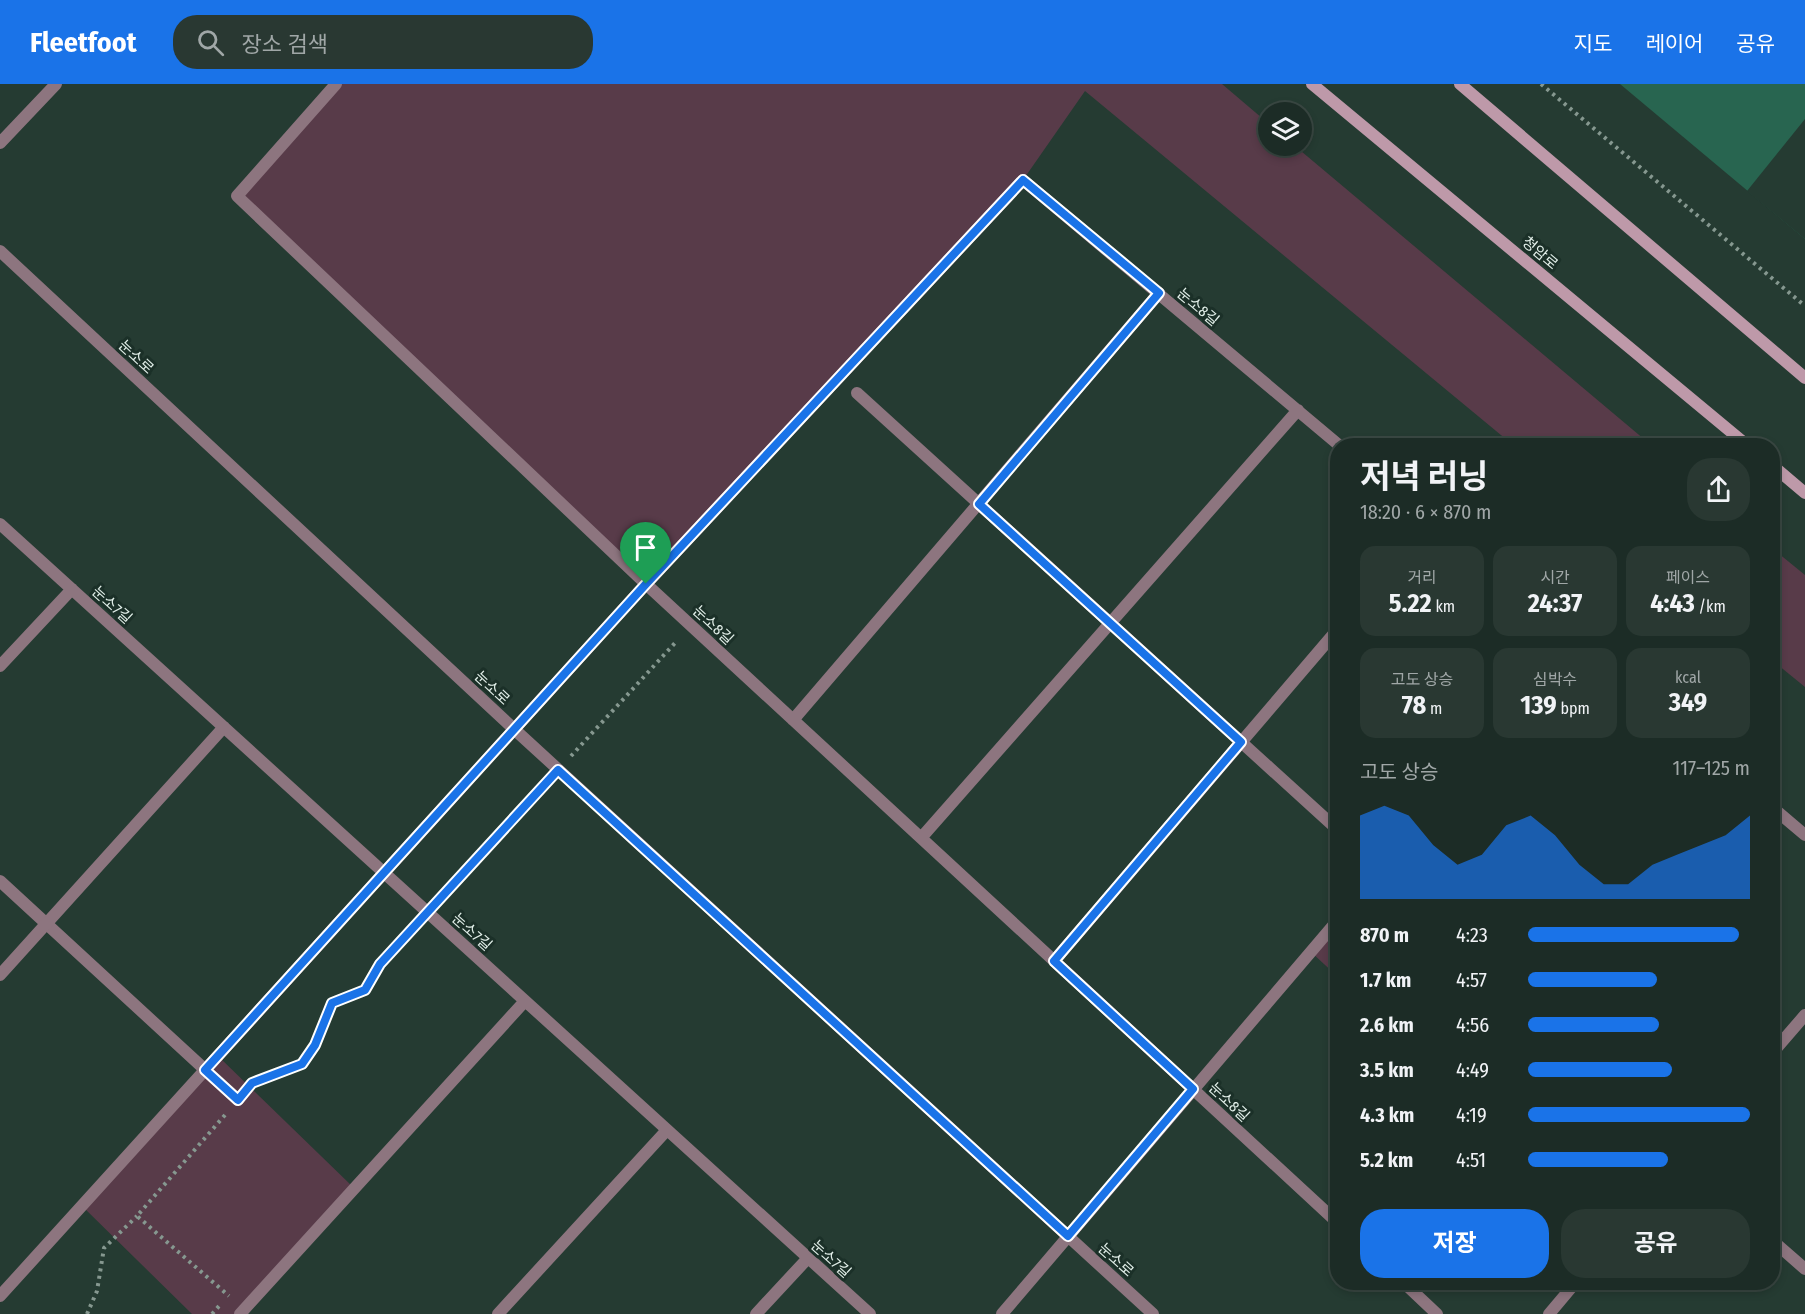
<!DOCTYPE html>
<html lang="ko">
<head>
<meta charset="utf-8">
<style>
	:root { --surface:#1c2c26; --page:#293832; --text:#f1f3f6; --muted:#a0a7a7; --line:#3a4843; --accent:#1a73e8 }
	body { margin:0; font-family:"Fira Sans Condensed","Noto Sans KR",sans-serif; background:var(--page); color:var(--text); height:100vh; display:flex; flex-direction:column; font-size:22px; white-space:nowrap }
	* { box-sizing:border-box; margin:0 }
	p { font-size:20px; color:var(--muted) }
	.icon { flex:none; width:33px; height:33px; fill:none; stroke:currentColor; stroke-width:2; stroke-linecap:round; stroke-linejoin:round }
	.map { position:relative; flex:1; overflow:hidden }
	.sheet { position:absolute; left:1330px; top:354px; width:450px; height:852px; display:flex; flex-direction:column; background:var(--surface); border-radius:24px; box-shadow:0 3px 9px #0003,0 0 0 2px var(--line) }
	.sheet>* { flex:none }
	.tools { position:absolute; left:1258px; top:18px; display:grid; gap:12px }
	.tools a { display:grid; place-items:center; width:54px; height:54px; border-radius:50%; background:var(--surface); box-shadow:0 3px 9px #0003,0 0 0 2px var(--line); font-size:30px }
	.pin { position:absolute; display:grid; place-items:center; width:51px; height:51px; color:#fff; margin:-62px -26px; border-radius:50% 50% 50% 0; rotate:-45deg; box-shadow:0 0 6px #0007 }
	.pin .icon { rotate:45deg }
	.round { display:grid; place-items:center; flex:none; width:63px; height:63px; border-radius:24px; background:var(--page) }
	.headline { display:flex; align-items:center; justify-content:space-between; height:102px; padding:0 30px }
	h1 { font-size:33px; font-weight:700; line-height:45px }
	.metrics { display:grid; grid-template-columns:repeat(3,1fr); gap:9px; height:102px; padding:6px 30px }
	.metrics div { display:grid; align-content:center; border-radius:15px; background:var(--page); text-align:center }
	.metrics b { font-size:26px; font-weight:700 }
	.metrics small { font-size:16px; font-weight:400 }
	.metrics p { font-size:16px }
	.chart { height:168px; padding:12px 30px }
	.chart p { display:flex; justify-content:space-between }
	.chart svg { width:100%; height:108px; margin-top:6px; fill:var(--accent); opacity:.7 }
	.button { display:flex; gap:12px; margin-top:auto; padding:12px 30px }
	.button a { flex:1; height:69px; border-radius:24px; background:var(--accent); color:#fff; font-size:24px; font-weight:700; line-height:69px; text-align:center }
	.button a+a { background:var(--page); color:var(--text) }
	ul { padding:0 30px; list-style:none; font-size:20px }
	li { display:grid; grid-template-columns:96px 72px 1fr; align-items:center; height:45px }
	li i { height:15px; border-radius:8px; background:var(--accent) }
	header { display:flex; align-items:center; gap:36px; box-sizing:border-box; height:84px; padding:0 30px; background:var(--accent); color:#fff }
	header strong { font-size:28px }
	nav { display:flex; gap:33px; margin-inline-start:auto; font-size:21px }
	.search { width:420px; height:54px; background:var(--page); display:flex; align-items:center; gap:15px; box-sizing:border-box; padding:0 21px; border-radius:24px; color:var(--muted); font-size:22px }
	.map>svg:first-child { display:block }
	.green { fill:#583b49 }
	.water { fill:#286550 }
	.pier { fill:#253b32 }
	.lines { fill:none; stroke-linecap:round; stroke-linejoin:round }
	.path { stroke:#869890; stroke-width:4; stroke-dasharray:3 4.5; stroke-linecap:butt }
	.pedestrian { stroke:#8d757f; stroke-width:12 }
	.minor { stroke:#8d757f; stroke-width:12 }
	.secondary { stroke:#be99a9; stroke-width:12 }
	.route-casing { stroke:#fff; stroke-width:12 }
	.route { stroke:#1a73e8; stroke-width:8 }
	.labels { text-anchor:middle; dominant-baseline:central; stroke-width:6; stroke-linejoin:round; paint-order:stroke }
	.street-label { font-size:15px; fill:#e3f0ea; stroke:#1b3028 }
</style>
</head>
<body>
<header>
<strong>Fleetfoot</strong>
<div class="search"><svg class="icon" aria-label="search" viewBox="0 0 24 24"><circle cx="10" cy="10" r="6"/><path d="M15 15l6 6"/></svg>장소 검색</div>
<nav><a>지도</a><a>레이어</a><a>공유</a></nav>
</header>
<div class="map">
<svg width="1805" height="1230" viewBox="0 0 1805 1230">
	<rect width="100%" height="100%" fill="#253b32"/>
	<!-- green -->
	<path class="green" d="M336 0H1222L1269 40V62H1295L1651 361H1513L1085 7 1023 96 646 500 237 112Z
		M1773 465 1805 491V603L1773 577Z
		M1338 836V893L1311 868Z
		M218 972 354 1104 240 1230H192L82 1122Z"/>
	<!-- water -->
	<path class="water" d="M1620 0H1805V155Z"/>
	<!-- pier -->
	<path class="pier" d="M1805 35V155L1747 107Z"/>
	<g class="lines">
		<!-- path -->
		<path class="path" d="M1541 0 1805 222
			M571 672 675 559
			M442 813 544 701
			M251 1000 302 980 315 961 332 919 365 906 380 880 414 843
			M225 1031 137 1132 229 1212
			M87 1230 97 1207 104 1164 137 1132
			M212 1230 219 1222"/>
		<!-- pedestrian -->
		<path class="pedestrian" d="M857 309 1338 746
			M0 797 238 1016
			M1773 1157 1805 1185"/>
		<!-- minor -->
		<path class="minor" d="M0 59 56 0
			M0 167 514 645 1153 1230
			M0 440 870 1230
			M0 582 72 505
			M793 636 1159 209
			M1773 724 1805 751
			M921 754 1298 326
			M1054 877 1338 545
			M0 891 224 643
			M1773 968 1805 931
			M1338 1139 646 500 1023 96 1340 362
			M1403 1198 1437 1230
			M0 1212 646 500 237 112 336 0
			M240 1230 525 917
			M498 1230 667 1046
			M756 1230 808 1174
			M1002 1230 1338 836
			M1549 1230 1576 1198"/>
		<!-- secondary -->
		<path class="secondary" d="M1312 0 1748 362
			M1460 0 1805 294
			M1773 382 1805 409"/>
	</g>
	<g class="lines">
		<defs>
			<path id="route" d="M1023 96 1159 209 979 420 1241 658 1054 877 1193 1005 1068 1152 558 686 380 880 365 906 332 919 315 961 302 980 252 999 238 1016 205 986 646 500Z"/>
		</defs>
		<!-- route casing -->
		<use href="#route" class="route-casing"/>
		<!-- route -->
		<use href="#route" class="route"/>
	</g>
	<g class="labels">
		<!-- street labels -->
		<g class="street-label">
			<text transform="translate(1540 169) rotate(40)">청암로</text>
			<text transform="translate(1198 223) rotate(40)">눈소8길</text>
			<text transform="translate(136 273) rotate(43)">눈소로</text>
			<text transform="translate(112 521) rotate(42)">눈소7길</text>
			<text transform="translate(713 541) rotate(43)">눈소8길</text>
			<text transform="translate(492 604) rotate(43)">눈소로</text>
			<text transform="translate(472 848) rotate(42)">눈소7길</text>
			<text transform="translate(1229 1018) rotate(43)">눈소8길</text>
			<text transform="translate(831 1175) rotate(42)">눈소7길</text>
			<text transform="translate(1116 1176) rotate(42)">눈소로</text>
		</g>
	</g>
</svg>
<div class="tools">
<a><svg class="icon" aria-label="layers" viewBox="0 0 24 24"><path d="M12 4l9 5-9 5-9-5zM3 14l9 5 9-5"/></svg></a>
</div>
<div class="pin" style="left:646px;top:500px;background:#1e9e55"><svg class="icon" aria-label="arrive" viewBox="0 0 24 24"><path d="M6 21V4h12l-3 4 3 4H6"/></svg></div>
<section class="sheet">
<div class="headline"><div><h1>저녁 러닝</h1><p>18:20 · 6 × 870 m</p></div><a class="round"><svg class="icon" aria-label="share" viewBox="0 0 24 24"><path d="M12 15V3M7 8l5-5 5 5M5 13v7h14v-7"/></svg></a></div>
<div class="metrics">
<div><p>거리</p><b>5.22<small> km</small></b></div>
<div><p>시간</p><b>24:37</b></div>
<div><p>페이스</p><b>4:43<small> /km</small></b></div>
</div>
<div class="metrics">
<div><p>고도 상승</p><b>78<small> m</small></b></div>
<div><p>심박수</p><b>139<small> bpm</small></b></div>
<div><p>kcal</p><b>349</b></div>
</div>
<div class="chart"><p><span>고도 상승</span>117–125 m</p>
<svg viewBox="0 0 160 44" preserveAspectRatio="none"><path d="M0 44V10L10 6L20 10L30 22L40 30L50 26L60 14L70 10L80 18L90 30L100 38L110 38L120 30L130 26L140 22L150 18L160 10V44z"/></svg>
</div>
<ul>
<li><b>870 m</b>4:23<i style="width:95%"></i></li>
<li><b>1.7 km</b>4:57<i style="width:58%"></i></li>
<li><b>2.6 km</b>4:56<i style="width:59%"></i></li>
<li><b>3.5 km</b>4:49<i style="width:65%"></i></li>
<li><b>4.3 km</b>4:19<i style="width:100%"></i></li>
<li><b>5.2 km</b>4:51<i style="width:63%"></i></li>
</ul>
<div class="button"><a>저장</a><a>공유</a></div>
</section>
</div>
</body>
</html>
